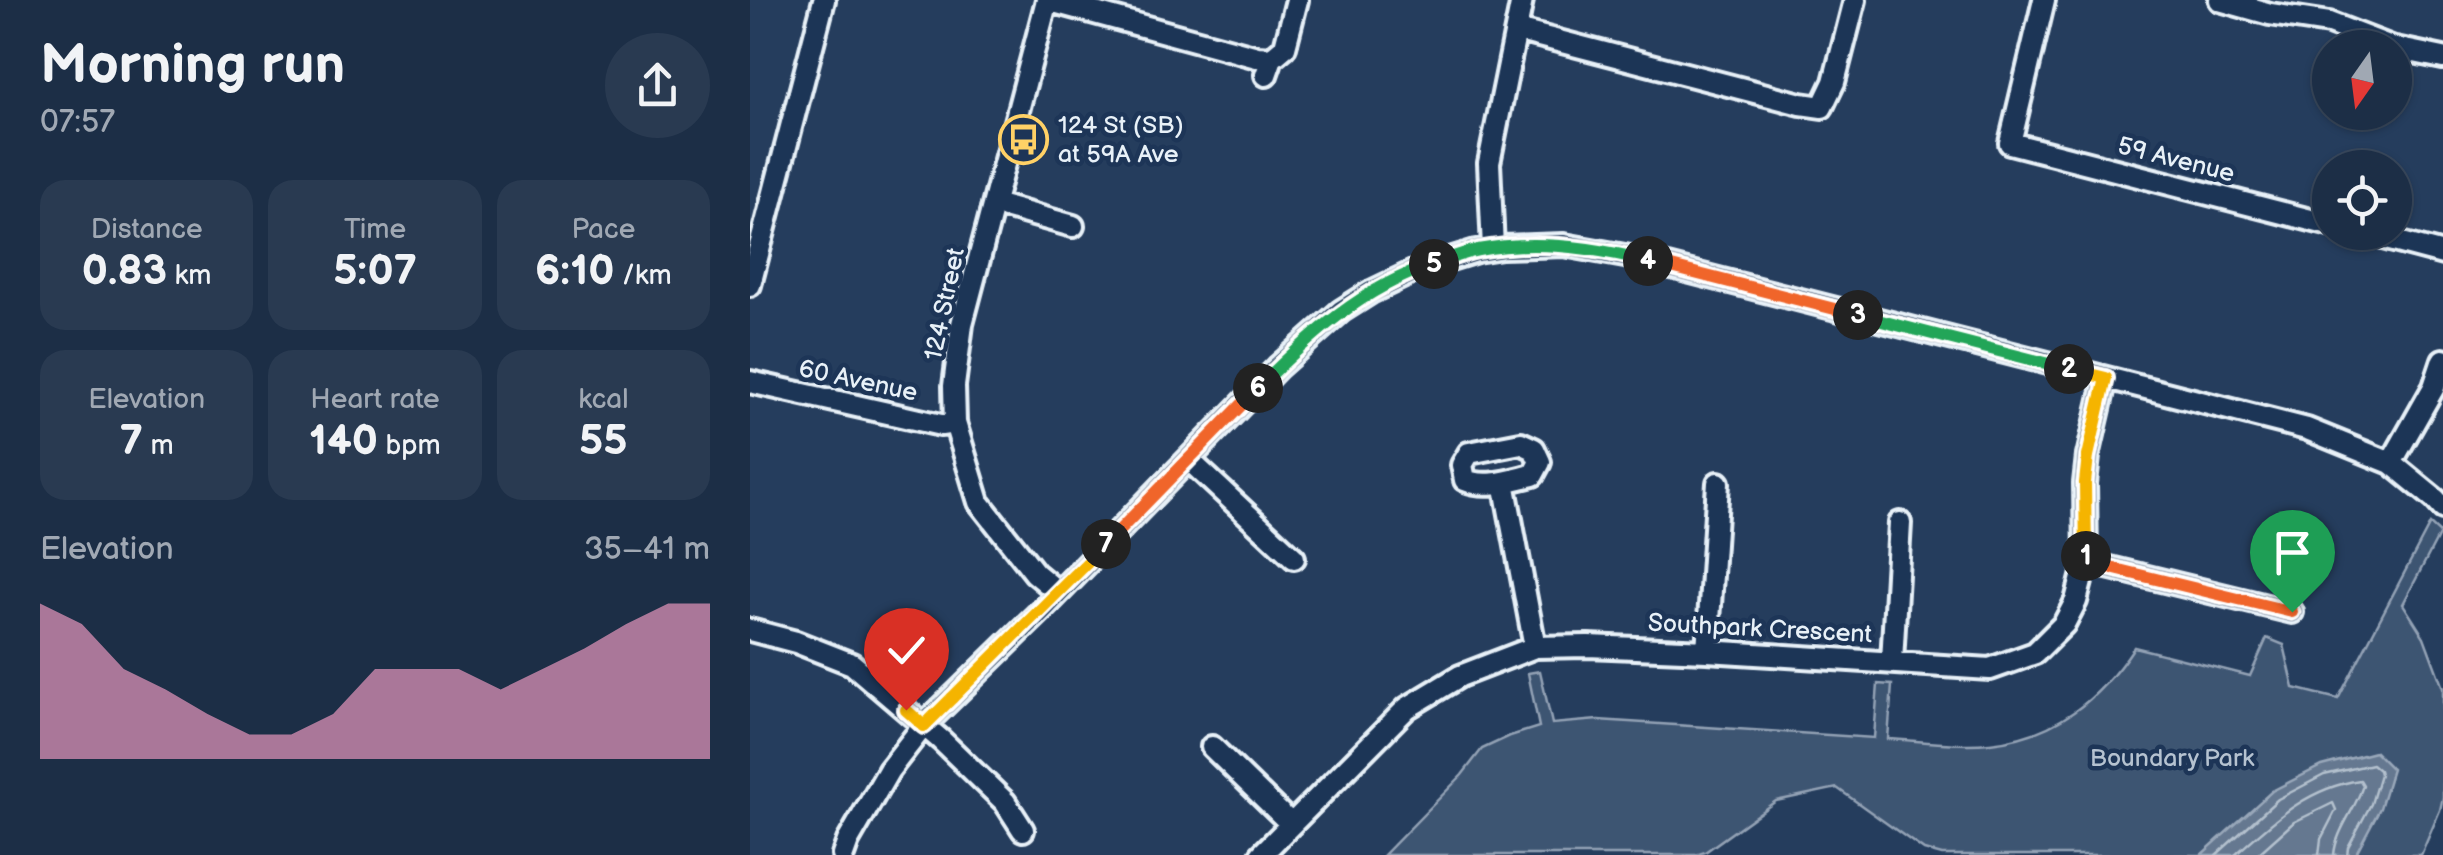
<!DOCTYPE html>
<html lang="en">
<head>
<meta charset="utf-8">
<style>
	:root { --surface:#1c2e46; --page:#293a51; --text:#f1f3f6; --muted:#a0a8b3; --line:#3a4a5f; --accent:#e797bd }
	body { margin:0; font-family:"Balsamiq Sans",sans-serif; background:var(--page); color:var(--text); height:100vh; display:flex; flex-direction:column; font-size:38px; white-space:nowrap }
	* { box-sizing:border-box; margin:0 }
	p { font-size:32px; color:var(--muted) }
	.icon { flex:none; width:55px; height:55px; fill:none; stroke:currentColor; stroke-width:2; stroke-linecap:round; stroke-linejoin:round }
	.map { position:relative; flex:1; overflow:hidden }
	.panel { display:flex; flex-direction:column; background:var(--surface); width:750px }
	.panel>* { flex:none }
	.needle { width:65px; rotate:194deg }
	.buttons { position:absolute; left:1562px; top:30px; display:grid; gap:20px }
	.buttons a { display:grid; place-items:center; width:100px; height:100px; border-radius:50%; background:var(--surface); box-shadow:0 2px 8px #0004,0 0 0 2px var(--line); font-size:50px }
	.pin { position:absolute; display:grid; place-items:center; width:85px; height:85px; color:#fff; margin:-102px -42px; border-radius:50% 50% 50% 0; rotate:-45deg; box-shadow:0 0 10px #0007 }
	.pin .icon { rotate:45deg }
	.km { position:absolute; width:50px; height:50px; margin:-25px; border-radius:50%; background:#222; color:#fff; font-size:28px; line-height:50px; text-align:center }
	.round { display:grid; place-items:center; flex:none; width:105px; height:105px; border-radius:52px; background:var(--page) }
	.head { display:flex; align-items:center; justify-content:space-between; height:170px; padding:0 40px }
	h1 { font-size:55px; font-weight:700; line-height:75px }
	.stats { display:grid; grid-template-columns:repeat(3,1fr); gap:15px; height:170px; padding:10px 40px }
	.stats div { display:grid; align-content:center; border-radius:25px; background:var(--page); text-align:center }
	.stats b { font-size:42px; font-weight:700 }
	.stats small { font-size:28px; font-weight:400 }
	.stats p { font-size:28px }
	.chart { height:280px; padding:20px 40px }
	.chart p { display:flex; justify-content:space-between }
	.chart svg { width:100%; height:180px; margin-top:10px; fill:var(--accent); opacity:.7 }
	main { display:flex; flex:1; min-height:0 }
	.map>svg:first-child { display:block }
	.green { fill:#3e5472; stroke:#93a2b5; stroke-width:2.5 }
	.water { fill:#657890; stroke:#99a8ba; stroke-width:2.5 }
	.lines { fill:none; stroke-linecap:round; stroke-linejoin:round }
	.shore { stroke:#b4c1ce; stroke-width:2.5 }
	.minor-casing { stroke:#e8f1f8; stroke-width:28 }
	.minor { stroke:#1d3557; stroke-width:20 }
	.split-1-casing { stroke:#fff; stroke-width:20 }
	.split-2-casing { stroke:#fff; stroke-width:20 }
	.split-3-casing { stroke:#fff; stroke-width:20 }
	.split-4-casing { stroke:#fff; stroke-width:20 }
	.split-5-casing { stroke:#fff; stroke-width:20 }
	.split-6-casing { stroke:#fff; stroke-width:20 }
	.split-7-casing { stroke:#fff; stroke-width:20 }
	.split-8-casing { stroke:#fff; stroke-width:20 }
	.split-9-casing { stroke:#fff; stroke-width:20 }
	.split-1 { stroke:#f0652b; stroke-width:12 }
	.split-2 { stroke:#f5b400; stroke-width:12 }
	.split-3 { stroke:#22a559; stroke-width:12 }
	.split-4 { stroke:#f0652b; stroke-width:12 }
	.split-5 { stroke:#22a559; stroke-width:12 }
	.split-6 { stroke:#22a559; stroke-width:12 }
	.split-7 { stroke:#f0652b; stroke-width:12 }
	.split-8 { stroke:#f5b400; stroke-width:12 }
	.split-9 { stroke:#f5b400; stroke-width:12 }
	.labels { text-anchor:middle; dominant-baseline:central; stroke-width:9; stroke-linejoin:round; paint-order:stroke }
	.poi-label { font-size:25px; fill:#e8f1f8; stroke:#1d3557; text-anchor:start }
	.street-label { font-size:25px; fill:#e8f1f8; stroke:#1d3557 }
	.park-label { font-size:25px; fill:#b5c2d0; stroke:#1d3557 }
</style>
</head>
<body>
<main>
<section class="panel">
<div class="head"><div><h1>Morning run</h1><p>07:57</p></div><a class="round"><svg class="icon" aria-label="share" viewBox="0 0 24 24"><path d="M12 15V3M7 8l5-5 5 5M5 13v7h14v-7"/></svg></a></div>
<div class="stats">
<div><p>Distance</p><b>0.83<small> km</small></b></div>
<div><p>Time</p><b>5:07</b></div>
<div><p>Pace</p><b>6:10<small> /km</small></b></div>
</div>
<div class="stats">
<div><p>Elevation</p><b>7<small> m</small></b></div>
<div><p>Heart rate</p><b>140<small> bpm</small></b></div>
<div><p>kcal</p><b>55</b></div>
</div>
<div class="chart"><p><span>Elevation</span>35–41 m</p>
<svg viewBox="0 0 160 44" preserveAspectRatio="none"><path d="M0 44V6L10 11L20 22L30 27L40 33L50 38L60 38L70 33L80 22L90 22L100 22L110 27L120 22L130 17L140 11L150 6L160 6V44z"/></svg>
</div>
</section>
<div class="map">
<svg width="1693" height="855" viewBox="0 0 1693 855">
	<rect width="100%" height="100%" fill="#253d5d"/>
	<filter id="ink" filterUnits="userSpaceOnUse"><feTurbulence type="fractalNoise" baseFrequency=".01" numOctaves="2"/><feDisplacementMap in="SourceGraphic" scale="20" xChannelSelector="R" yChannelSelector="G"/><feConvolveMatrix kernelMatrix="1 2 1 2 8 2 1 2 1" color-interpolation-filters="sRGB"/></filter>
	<g filter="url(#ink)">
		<!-- green -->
		<path class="green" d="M1680 524 1690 533 1653 604 1674 637 1693 688V797L1690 810 1671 855H1192L1174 850 1087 788 1026 801 955 852 946 855H634L712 775 732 749 760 736 789 727 778 673 790 671 802 724 848 720 1124 738 1128 684 1142 685 1138 739C1172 741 1207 746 1240 743 1305 736 1349 700 1384 647L1500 676 1517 638 1534 645 1544 688 1588 699Z"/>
		<!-- water -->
		<path class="water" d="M1625 752 1642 769 1630 808 1605 855H1451L1522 791 1571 766Z"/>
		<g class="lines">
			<!-- shore -->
			<path class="shore" d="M1466 855 1528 799 1574 775 1622 764 1629 770 1630 774 1621 804 1598 847 1597 855
				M1485 855C1523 821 1557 788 1610 780L1613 785C1606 809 1586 830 1584 855
				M1507 855 1544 822 1583 803 1586 810 1571 839 1569 855"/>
			<defs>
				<path id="minor" d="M1294 0 1260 143 1580 225
					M1470 0 1520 14 1579 23 1644 48
					M766 30 1051 104 1072 107 1084 82 1105 0
					M1645 48 1693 58
					M516 75 522 58 535 47 547 0
					M244 204 323 226
					M1610 232 1693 254
					M743 248 739 163 772 0
					M0 285 74 0
					M0 382 191 425 205 423
					M771 443 784 449 790 462 783 475C761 480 736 489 715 480L712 465 719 453Z
					M439 460 544 558
					M1641 463 1684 387 1693 360
					M754 482 785 647
					M1336 562 1542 612
					M308 592 285 573 229 502 205 423 204 386 212 324 297 0 507 57 522 58
					M0 630 46 642 102 664 191 740 255 802 273 830
					M957 651 968 483
					M1142 661 1150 523
					M462 747 541 824
					M93 855 98 841 139 770 174 725 292 610 528 367 591 311 621 292 671 268 726 251 752 247 814 245 886 258 1557 429 1641 463 1685 499 1693 508
					M511 855 657 708 710 676 785 647 838 646 957 651 1240 669 1285 653 1314 624 1326 601 1336 562 1335 483 1338 456 1356 378"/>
			</defs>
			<!-- minor casing -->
			<use href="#minor" class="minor-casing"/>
			<!-- minor -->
			<use href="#minor" class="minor"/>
		</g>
	</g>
	<g class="lines" filter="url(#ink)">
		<defs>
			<path id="split-1" d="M1336 556V562L1542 612"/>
			<path id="split-2" d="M1319 369 1356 378 1338 456 1335 483 1336 556"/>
			<path id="split-3" d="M1108 315 1319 369"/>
			<path id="split-4" d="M898 261 1108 315"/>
			<path id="split-5" d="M684 264C698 259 713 253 728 250 784 239 843 247 898 261"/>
			<path id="split-6" d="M508 388C559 336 613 287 684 264"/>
			<path id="split-7" d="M356 544 508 388"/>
			<path id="split-8" d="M202 698 356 544"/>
			<path id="split-9" d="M156 710 174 726 202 698"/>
		</defs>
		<!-- split-1 casing -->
		<use href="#split-1" class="split-1-casing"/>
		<!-- split-2 casing -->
		<use href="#split-2" class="split-2-casing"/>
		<!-- split-3 casing -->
		<use href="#split-3" class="split-3-casing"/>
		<!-- split-4 casing -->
		<use href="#split-4" class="split-4-casing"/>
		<!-- split-5 casing -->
		<use href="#split-5" class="split-5-casing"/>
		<!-- split-6 casing -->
		<use href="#split-6" class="split-6-casing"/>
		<!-- split-7 casing -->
		<use href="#split-7" class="split-7-casing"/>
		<!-- split-8 casing -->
		<use href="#split-8" class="split-8-casing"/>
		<!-- split-9 casing -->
		<use href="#split-9" class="split-9-casing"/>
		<!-- split-1 -->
		<use href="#split-1" class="split-1"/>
		<!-- split-2 -->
		<use href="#split-2" class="split-2"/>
		<!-- split-3 -->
		<use href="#split-3" class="split-3"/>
		<!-- split-4 -->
		<use href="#split-4" class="split-4"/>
		<!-- split-5 -->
		<use href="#split-5" class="split-5"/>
		<!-- split-6 -->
		<use href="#split-6" class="split-6"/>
		<!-- split-7 -->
		<use href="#split-7" class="split-7"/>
		<!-- split-8 -->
		<use href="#split-8" class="split-8"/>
		<!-- split-9 -->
		<use href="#split-9" class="split-9"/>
	</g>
	<!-- icons -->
	<defs>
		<symbol id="bus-ring" viewBox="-11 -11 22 22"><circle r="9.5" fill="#1d3557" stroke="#ffd166" stroke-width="1.5"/><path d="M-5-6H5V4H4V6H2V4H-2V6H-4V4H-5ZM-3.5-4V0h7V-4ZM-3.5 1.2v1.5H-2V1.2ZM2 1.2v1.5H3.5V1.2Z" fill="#ffd166"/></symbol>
	</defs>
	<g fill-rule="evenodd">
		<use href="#bus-ring" x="246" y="112" width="55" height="55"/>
	</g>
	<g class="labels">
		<!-- poi labels -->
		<g class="poi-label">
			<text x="308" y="125">124 St (SB)<tspan x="308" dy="29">at 59A Ave</tspan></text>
		</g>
		<!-- street labels -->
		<g class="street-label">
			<text transform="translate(1426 160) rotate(14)">59 Avenue</text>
			<text transform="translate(195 304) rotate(-78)">124 Street</text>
			<text transform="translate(108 381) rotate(12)">60 Avenue</text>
			<text transform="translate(1010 629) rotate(3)">Southpark Crescent</text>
		</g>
		<!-- park labels -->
		<g class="park-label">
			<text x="1422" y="758">Boundary Park</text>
		</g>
	</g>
</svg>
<div class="buttons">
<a><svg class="needle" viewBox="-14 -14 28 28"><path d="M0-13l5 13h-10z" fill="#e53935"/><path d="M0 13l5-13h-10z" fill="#a0a8b3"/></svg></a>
<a><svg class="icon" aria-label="locate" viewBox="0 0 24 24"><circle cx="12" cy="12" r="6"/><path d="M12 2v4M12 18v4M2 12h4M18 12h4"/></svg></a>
</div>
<div class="pin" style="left:1542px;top:612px;background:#1e9e55"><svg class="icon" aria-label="arrive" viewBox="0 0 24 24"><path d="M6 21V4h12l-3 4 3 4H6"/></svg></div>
<div class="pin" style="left:156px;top:710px;background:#d93025"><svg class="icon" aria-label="check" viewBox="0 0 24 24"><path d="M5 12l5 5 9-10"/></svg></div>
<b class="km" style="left:1336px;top:556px">1</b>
<b class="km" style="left:1319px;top:369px">2</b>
<b class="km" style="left:1108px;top:315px">3</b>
<b class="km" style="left:898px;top:261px">4</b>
<b class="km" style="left:684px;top:264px">5</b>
<b class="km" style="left:508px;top:388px">6</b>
<b class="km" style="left:356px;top:544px">7</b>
</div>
</main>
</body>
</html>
